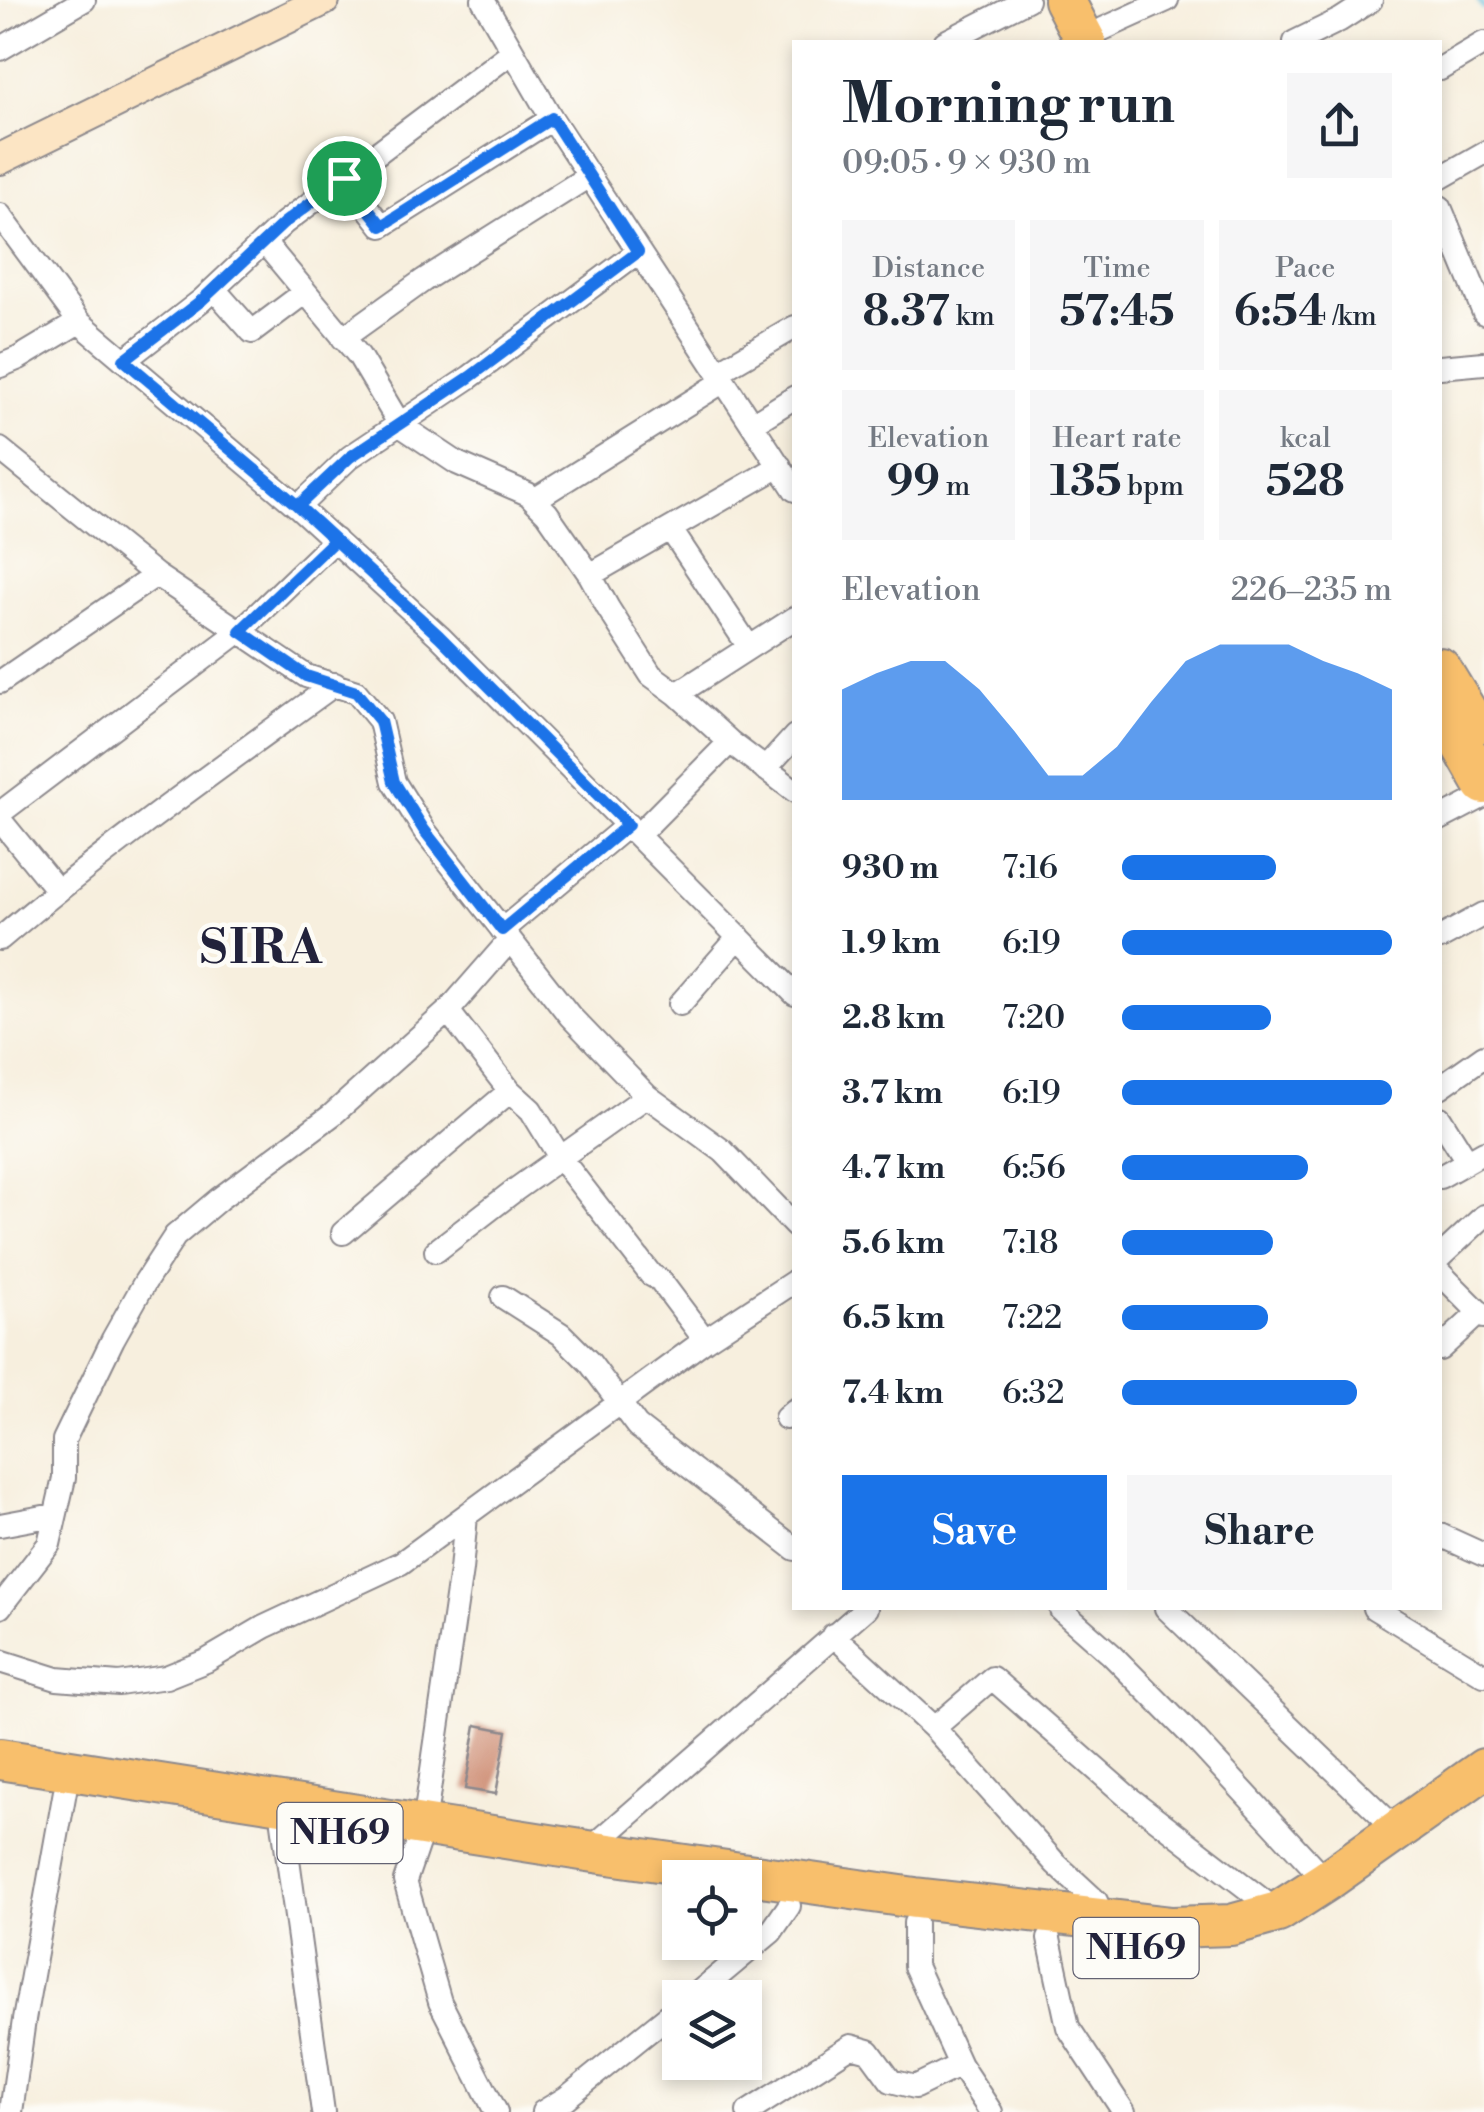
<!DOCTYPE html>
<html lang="en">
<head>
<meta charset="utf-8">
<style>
	:root { --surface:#fff; --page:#f6f6f7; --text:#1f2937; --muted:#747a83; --accent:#1a73e8 }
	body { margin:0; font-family:"Libre Bodoni",serif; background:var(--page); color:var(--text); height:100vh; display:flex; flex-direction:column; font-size:38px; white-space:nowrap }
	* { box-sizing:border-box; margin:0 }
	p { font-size:32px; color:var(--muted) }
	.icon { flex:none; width:55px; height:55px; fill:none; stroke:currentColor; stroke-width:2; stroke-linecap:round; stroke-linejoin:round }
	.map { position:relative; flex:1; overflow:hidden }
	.panel { position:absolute; left:792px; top:40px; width:650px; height:1570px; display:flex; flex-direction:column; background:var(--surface); border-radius:0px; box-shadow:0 5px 15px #0003 }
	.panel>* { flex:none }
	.buttons { position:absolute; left:662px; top:1860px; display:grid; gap:20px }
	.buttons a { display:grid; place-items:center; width:100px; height:100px; border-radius:0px; background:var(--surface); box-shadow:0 5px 15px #0003; font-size:50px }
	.pin { position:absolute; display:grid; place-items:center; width:85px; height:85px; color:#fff; margin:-42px; border:5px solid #fff; border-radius:50%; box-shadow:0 2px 10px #0007 }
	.round { display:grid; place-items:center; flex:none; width:105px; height:105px; border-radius:0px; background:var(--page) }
	.head { display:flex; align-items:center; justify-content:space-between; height:170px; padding:0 50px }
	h1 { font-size:55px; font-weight:700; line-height:75px }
	.stats { display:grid; grid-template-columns:repeat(3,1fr); gap:15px; height:170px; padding:10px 50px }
	.stats div { display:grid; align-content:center; border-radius:0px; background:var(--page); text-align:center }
	.stats b { font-size:42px; font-weight:700 }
	.stats small { font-size:28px; font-weight:400 }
	.stats p { font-size:28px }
	.chart { height:280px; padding:20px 50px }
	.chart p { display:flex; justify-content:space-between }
	.chart svg { width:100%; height:180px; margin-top:10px; fill:var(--accent); opacity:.7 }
	.action { display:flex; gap:20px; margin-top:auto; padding:20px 50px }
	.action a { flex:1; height:115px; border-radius:0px; background:var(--accent); color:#fff; font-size:40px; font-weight:700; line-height:115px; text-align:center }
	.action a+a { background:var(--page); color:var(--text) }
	ul { padding:0 50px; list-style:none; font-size:32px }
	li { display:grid; grid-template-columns:160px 120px 1fr; align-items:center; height:75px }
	li i { height:25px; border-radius:12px; background:var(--accent) }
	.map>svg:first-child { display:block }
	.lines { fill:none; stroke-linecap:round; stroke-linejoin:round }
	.stream { stroke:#60bede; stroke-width:5 }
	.building { fill:#d2967f }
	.street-casing { stroke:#8c888c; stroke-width:26 }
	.secondary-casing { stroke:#8c888c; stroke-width:34 }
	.highway-casing { stroke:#8c888c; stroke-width:44 }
	.street { stroke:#fff; stroke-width:22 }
	.secondary { stroke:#fce5c4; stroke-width:30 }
	.highway { stroke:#f8bf6c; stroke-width:40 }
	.route-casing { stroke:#fff; stroke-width:20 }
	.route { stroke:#1a73e8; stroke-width:12 }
	.labels { text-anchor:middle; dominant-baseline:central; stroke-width:9; stroke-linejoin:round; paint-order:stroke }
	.shield { fill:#fdfcf7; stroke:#646373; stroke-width:2.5 }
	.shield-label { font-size:35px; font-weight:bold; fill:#22223b }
	.district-label { font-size:48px; font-weight:bold; letter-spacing:2.5px; fill:#22223b; stroke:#fdfcf7 }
</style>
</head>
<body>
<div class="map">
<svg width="1484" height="2112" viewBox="0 0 1484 2112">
	<rect width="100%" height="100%" fill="#fdfcf7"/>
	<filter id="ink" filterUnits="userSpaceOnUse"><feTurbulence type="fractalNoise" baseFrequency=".01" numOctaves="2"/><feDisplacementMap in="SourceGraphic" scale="20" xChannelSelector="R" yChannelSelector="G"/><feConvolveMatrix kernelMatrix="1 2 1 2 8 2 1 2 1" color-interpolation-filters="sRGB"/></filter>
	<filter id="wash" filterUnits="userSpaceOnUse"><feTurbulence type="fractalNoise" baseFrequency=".0048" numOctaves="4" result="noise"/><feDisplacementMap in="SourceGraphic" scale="40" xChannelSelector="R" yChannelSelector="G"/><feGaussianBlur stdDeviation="2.25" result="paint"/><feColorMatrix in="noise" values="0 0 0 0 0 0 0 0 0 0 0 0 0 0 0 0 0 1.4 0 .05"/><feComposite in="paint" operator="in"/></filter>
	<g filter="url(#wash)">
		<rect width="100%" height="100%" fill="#f7efde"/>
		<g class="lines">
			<!-- stream -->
			<path class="stream" d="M1479 0 1484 8"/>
		</g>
		<g id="blocks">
			<!-- building -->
			<path class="building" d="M476 1725 507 1731 496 1794 465 1789Z"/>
		</g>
	</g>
	<g filter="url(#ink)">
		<use href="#blocks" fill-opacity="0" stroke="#8c888c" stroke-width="2.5"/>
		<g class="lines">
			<defs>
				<path id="street" d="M483 0 552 119 795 490
					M1103 29 1167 0
					M945 42 1027 0
					M1295 42 1340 20 1371 0
					M0 49 84 0
					M1440 69 1484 43
					M344 178 382 226 552 119
					M1440 178 1484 153
					M1440 207 1484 313
					M0 215 79 322 298 507 439 636 795 994
					M264 242 359 356 400 425 457 463 528 494 547 513 590 575 608 608 651 675 677 694 730 742 795 791
					M214 289 252 332 304 293
					M343 338 424 280 589 176
					M125 360 202 300 284 223 512 52
					M0 366 19 358 79 322
					M1440 367 1484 363
					M718 372 795 327
					M752 424 795 397
					M0 449 156 575 306 676 356 692 380 721 394 782 424 830 570 1016 647 1096 723 1151 795 1226
					M534 500 724 381
					M298 507 350 457 470 377 638 252
					M671 530 749 647
					M590 575 780 466
					M0 682 156 575
					M677 694 795 618
					M765 769 795 736
					M0 813 240 631 335 540
					M1440 819 1484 796
					M0 820 57 890
					M638 835 730 742
					M502 930 628 825
					M1440 938 1484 914
					M0 939C106 848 221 767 335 684
					M680 1004 739 937
					M448 1011 510 1091 531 1110 561 1159 651 1275 660 1280 705 1340
					M1440 1087 1484 1056
					M1440 1118 1467 1161
					M1440 1177 1484 1152
					M343 1233 510 1091
					M436 1251 515 1190 647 1096
					M1440 1257 1484 1216
					M1440 1273 1484 1317
					M503 1297 561 1334 590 1363 637 1426 795 1549
					M1440 1349 1480 1312
					M786 1418 795 1410
					M466 1516 461 1570 424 1825 405 1881 440 2002 496 2112
					M0 1525 54 1515
					M1440 1535 1484 1555
					M0 1607 49 1544 64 1478V1440L113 1339 145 1282 175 1236 219 1199 332 1115 448 1011 510 940
					M1166 1608 1397 1830
					M1374 1608 1484 1675
					M1061 1610 1112 1655 1194 1738 1326 1881
					M833 1635 934 1728 1056 1864 1096 1901 1103 1918
					M0 1661 57 1679 119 1684 166 1677 206 1661 264 1627 401 1563 705 1340 795 1281
					M934 1728 992 1678 1128 1797 1278 1912
					M283 1823 323 2112
					M588 1851 866 1608
					M915 1923V1966L960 2065 991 2112
					M1049 1939 1068 2027 1124 2112
					M692 1998 771 1932 789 1906
					M11 2112 24 2020 65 1791
					M543 2112 566 2098 680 2006
					M748 2112 851 2046 869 2051 891 2081 915 2087 960 2065"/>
				<path id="secondary" d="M0 159 324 0"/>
				<path id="highway" d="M1064 0 1086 42
					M1440 668 1474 724
					M1440 707 1484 784
					M0 1759 588 1851 915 1898 1172 1927 1231 1925 1278 1912 1326 1881 1484 1769"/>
			</defs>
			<!-- street casing -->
			<use href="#street" class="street-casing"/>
			<!-- secondary casing -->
			<use href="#secondary" class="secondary-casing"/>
			<!-- highway casing -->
			<use href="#highway" class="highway-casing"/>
			<!-- street -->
			<use href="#street" class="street"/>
			<!-- secondary -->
			<use href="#secondary" class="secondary"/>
			<!-- highway -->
			<use href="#highway" class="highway"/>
		</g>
	</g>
	<g class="lines" filter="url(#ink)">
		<defs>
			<path id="route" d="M344 178 284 223 202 300 124 360 298 506 335 540 240 631 306 676 356 692 380 721 394 782 424 830 502 930 628 825 439 636 298 506 350 457 470 377 638 252 552 118 382 226 344 178"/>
		</defs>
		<!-- route casing -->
		<use href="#route" class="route-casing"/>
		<!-- route -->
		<use href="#route" class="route"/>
	</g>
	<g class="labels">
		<!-- shield labels -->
		<g class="shield">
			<rect x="277.5" y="1803" width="125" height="60" rx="8"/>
			<rect x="1073.5" y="1918" width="125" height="60" rx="8"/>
		</g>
		<g class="shield-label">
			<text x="340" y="1833">NH69</text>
			<text x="1136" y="1948">NH69</text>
		</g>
		<!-- district labels -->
		<g class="district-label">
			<text x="262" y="949">SIRA</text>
		</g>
	</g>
</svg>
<div class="buttons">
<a><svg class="icon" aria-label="locate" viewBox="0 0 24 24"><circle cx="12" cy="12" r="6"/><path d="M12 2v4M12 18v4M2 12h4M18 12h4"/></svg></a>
<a><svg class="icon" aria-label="layers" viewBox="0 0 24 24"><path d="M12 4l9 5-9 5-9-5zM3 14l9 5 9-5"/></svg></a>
</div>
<div class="pin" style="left:344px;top:178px;background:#1e9e55"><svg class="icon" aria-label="arrive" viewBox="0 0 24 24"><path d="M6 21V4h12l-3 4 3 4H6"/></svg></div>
<section class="panel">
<div class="head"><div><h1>Morning run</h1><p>09:05 · 9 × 930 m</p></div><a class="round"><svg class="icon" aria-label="share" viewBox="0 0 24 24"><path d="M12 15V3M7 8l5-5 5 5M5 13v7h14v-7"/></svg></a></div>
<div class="stats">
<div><p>Distance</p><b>8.37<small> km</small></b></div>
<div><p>Time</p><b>57:45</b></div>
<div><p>Pace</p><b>6:54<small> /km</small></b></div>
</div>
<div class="stats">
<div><p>Elevation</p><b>99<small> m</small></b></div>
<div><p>Heart rate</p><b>135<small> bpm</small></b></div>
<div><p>kcal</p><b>528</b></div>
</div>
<div class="chart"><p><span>Elevation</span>226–235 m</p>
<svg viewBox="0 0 160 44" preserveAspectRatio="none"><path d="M0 44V17L10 13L20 10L30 10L40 17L50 27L60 38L70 38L80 31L90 20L100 10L110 6L120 6L130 6L140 10L150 13L160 17V44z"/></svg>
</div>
<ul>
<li><b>930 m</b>7:16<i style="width:57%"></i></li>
<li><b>1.9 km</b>6:19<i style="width:100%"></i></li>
<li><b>2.8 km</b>7:20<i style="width:55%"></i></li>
<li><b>3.7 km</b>6:19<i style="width:100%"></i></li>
<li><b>4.7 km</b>6:56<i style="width:69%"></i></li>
<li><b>5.6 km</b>7:18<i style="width:56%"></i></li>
<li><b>6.5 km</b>7:22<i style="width:54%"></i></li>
<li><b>7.4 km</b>6:32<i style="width:87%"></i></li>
</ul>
<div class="action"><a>Save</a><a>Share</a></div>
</section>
</div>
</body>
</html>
